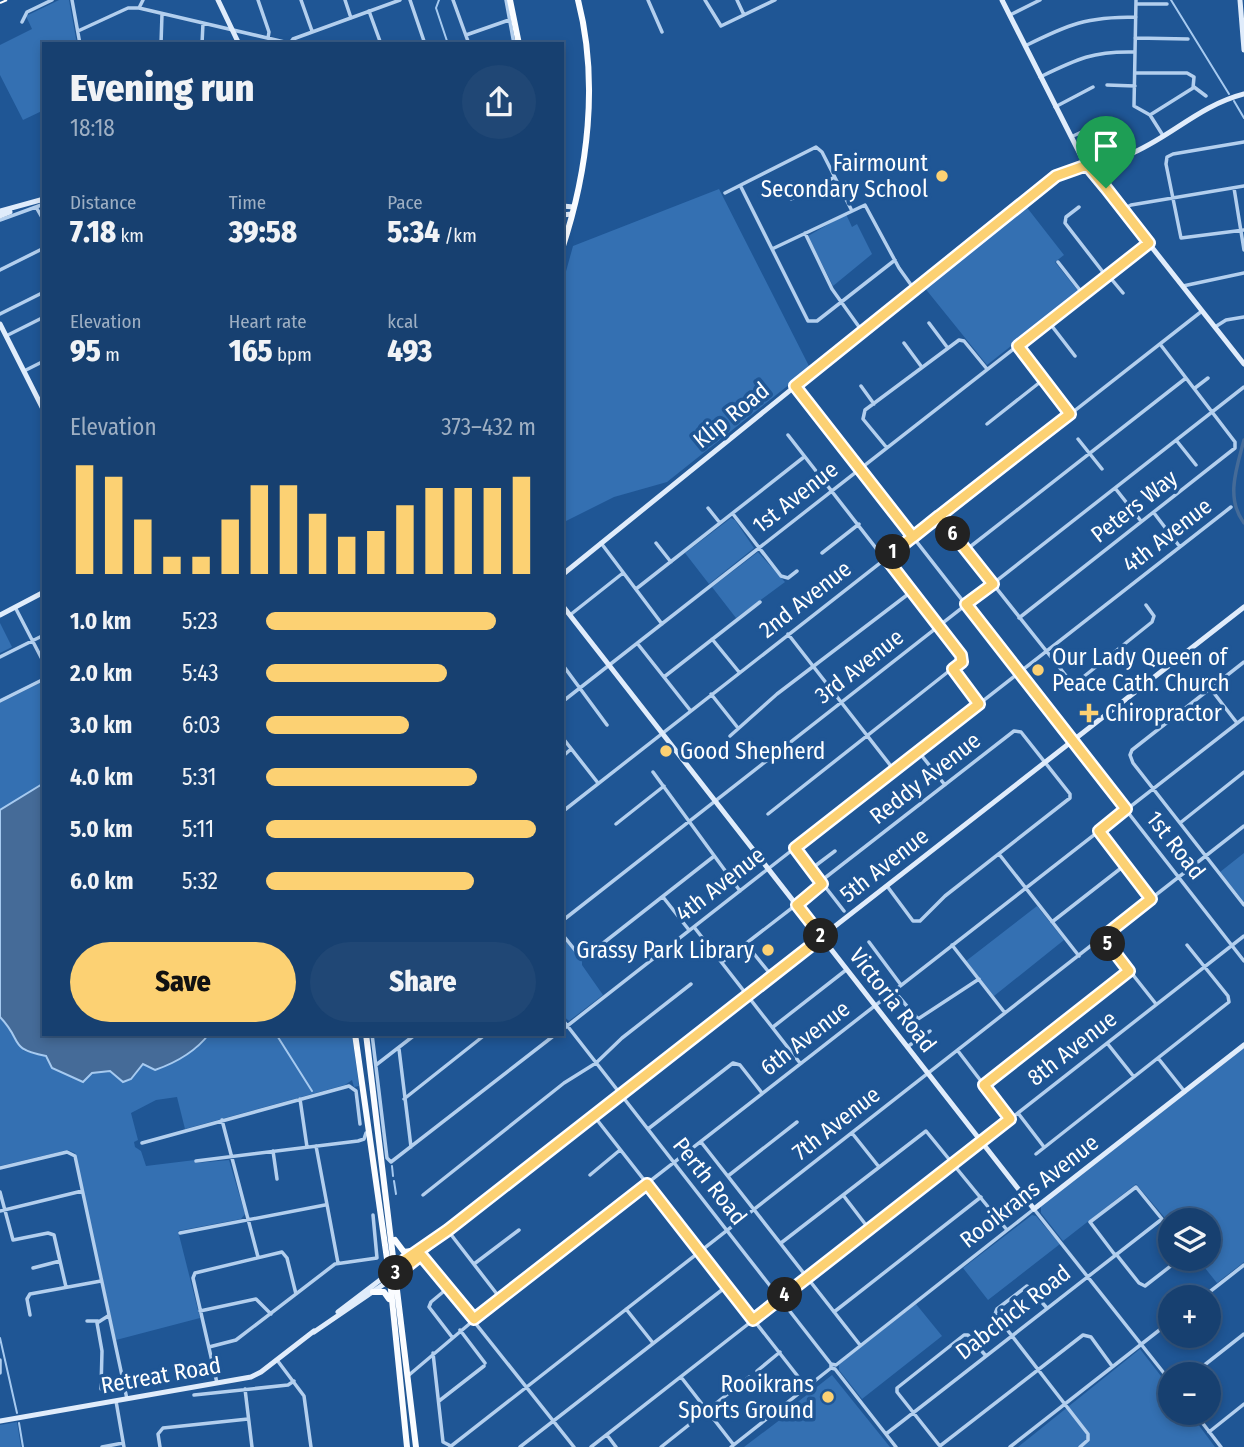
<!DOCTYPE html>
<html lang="en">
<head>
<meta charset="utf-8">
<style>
	:root { --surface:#174070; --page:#204775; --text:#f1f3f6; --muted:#9eafc3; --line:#365983; --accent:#fcd173 }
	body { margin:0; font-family:"Fira Sans Condensed",sans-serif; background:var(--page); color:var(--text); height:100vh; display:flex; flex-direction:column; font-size:26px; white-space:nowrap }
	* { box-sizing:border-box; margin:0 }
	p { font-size:23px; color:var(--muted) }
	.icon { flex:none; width:38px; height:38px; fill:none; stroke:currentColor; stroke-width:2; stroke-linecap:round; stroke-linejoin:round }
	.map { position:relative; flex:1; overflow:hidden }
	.sheet { position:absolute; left:42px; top:42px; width:522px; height:994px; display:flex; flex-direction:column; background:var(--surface); border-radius:0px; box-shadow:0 4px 10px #0003,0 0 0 2px var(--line) }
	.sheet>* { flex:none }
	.controls { position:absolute; left:1158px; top:1208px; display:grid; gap:14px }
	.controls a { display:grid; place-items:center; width:63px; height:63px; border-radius:50%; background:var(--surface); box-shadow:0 4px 10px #0003,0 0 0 2px var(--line); font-size:35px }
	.pin { position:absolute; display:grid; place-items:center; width:60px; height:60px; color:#fff; margin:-72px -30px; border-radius:50% 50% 50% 0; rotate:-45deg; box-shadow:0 0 7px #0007 }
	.pin .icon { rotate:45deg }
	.km { position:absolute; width:35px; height:35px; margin:-18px; border-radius:50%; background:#222; color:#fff; font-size:19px; line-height:35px; text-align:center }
	.round { display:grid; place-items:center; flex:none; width:74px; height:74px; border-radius:37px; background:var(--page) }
	.headline { display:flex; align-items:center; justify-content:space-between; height:119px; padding:0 28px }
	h1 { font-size:38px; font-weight:800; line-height:52px }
	.metrics { display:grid; grid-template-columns:repeat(3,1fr); gap:10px; height:119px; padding:7px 28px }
	.metrics div { display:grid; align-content:center }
	.metrics b { font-size:30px; font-weight:800 }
	.metrics small { font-size:19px; font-weight:400 }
	.metrics p { font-size:19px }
	.chart { height:196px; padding:14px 28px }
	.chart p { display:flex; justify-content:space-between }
	.chart svg { width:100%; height:126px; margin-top:7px; stroke:var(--accent); stroke-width:6 }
	.action { display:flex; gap:14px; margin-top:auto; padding:14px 28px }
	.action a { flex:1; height:80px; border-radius:42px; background:var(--accent); color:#111; font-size:28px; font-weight:800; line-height:80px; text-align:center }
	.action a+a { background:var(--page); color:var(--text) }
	ul { padding:0 28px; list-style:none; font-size:23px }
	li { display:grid; grid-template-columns:112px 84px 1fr; align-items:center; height:52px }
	li i { height:18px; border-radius:9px; background:var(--accent) }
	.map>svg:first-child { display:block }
	.green { fill:#3470b2 }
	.water { fill:#456b98; stroke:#a6caf0; stroke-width:2 }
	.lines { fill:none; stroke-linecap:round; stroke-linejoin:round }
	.stream { stroke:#a6caf0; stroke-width:2 }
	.canal { stroke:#456b98; stroke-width:3.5 }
	.street { stroke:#b3cfee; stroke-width:3.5 }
	.secondary { stroke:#e0ecfb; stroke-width:5 }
	.primary { stroke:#fafcff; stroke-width:6 }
	.rail { stroke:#fff; stroke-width:2; stroke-dasharray:12 5; stroke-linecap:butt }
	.route-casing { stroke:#fff; stroke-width:14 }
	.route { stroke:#fcd173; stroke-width:9 }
	.poi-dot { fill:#fcd173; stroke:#1f5695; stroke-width:2.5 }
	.labels { text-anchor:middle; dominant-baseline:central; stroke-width:7; stroke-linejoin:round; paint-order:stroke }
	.poi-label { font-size:23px; fill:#fff; stroke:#1f5695; text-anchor:end }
	.street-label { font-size:23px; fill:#fff; stroke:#1f5695 }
</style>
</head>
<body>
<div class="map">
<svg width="1244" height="1447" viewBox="0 0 1244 1447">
	<rect width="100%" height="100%" fill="#1f5695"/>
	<!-- green -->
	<path class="green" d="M59 0H69L77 44H44V110L23 120 0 75V45L32 29 26 16Z
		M719 189 810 368 667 482 614 497 562 523V286L573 246Z
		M1025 205 1064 255 1055 262 1079 292 987 365 924 287Z
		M846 214 852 227 857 224 872 254 833 286 808 236Z
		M731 518 735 520 754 548 709 584 685 553Z
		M758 552 785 582 736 618 712 587Z
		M0 623 12 647 0 653Z
		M44 681V783L0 810V703Z
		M1244 853V902L1220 872Z
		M1037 906 1064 940 994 996 966 961Z
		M562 937 582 959V965L603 995 569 1021 562 1015Z
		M0 1017 24 1051 44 1055 52 1068 83 1082 96 1071 114 1072 117 1078 134 1076 143 1064 155 1070 160 1069 197 1048 209 1034H352L359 1086 354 1087 352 1080 345 1085 185 1129 177 1097 156 1100 131 1113 138 1140 134 1142 135 1147 141 1151 146 1166 195 1160 196 1163 229 1160 245 1214 241 1219 178 1231 200 1318 116 1340 75 1153 68 1150 0 1166Z
		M1244 1048V1262L1217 1283 1197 1258H1209V1220H1171V1225L1136 1184 1063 1241 1041 1213V1206Z
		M1032 1215 1036 1216 1060 1244 988 1300 963 1268Z
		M916 1304 942 1336 862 1399 839 1370V1364Z
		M1140 1349 1171 1389V1412H1189L1215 1447H1018Z
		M832 1375 890 1447H744L781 1419 780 1416Z
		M17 1422 21 1447H0V1425Z"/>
	<!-- water -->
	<path class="water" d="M44 783V1034H209C196 1051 175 1063 155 1070L143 1064 131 1079 123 1082 110 1071 92 1073 83 1082 52 1068 46 1056C7 1048 24 1042 0 1017V810Z"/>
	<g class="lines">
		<!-- stream -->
		<path class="stream" d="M439 0 436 8 448 44
			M1171 0 1229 94
			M1234 101 1244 118
			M276 1034 312 1091
			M392 1166 393 1176
			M394 1181 396 1194
			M0 1338 17 1413
			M19 1423 23 1447"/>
		<!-- canal -->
		<path class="canal" d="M1244 440C1237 467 1225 498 1244 523"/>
		<!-- street -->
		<path class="street" d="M72 0 80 44
			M258 0 269 32 268 38
			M301 0 312 31
			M345 0 351 18
			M410 0 425 44
			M453 0 469 44
			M506 0 514 44
			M648 0 662 32
			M705 0 721 26 775 0
			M737 0 744 15
			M1136 0 1134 106 1150 115 1162 134
			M1136 4H1167
			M139 8 293 44
			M369 11 381 44
			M1010 15 1040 0
			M22 22 27 12 52 0
			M78 31 128 8H139L143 0
			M466 35 509 20
			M1135 38 1188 39
			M290 43 293 39 400 0
			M161 44 162 14
			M202 44 203 23
			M1025 46C1069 24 1086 17 1136 17
			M1135 73H1187L1194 77 1193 88 1150 115
			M1040 77C1077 59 1093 51 1134 52
			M1107 85 1135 86
			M1194 87 1206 96
			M1055 107 1093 87
			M1071 137 1105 121
			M1244 142 1173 154 1167 157 1166 164 1181 238 1244 230
			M741 187 808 321H817L895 260
			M1234 188 1244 250
			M725 193 816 147 822 152 851 209
			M791 199 833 178
			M36 207 44 221
			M1079 207 1066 217 1065 223 1106 276
			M1123 209 1131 205 1244 186
			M0 220 44 204
			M805 233 832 289 862 331
			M772 249 865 205 899 268 914 289
			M1058 262 1083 294
			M0 270 44 248
			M1108 275 1123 293
			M1183 286 1244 273
			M0 314 44 292
			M1048 321 1075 356
			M929 323 947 347
			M1215 327 1226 320 1244 317
			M6 336 44 317
			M904 343 921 366
			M1018 346 1070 413
			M24 371 44 361
			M795 386 1244 961
			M861 386 874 404
			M1195 388 1208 378
			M987 424 1044 379
			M1078 439 1102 469
			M1176 440 1196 465
			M887 448 863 419 865 410 959 340 964 341 987 369
			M1115 488 1141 521
			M708 508 720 523
			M1154 513 1180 547
			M733 514 781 576 788 578 797 571
			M939 516 1071 682H1077L1152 622 1154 616 1146 605
			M601 543 662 624
			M656 543 671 562
			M966 550 1186 378
			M822 553 859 524
			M636 589 804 457
			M15 607 44 663
			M570 615 623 573
			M1019 618 1235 448V442L1160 344
			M788 634 894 770
			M712 639 739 672
			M637 643 690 710
			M0 657 44 635
			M1244 662 1132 750 1130 755 1133 763 1244 905
			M562 664 607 725
			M953 669 979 704
			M664 677 760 602
			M1210 688 1237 723
			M711 694 738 728
			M0 701 44 679
			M562 702 1149 243
			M730 736 777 694 911 592
			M562 737 598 783
			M918 751 945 785
			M562 757 571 749
			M653 772 740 891
			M562 812 1202 311
			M768 814 963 660 788 435
			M1180 823 1244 772
			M616 824 664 786
			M1099 831 1151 899
			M795 848 844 911
			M999 854 1079 956
			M811 869 835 851
			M821 881 1014 731 1021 732 1070 794V798L945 896 920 921H913L887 886
			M663 897 689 930
			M562 921 1244 387
			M1052 922 1125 865
			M694 927 800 1063
			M562 934 579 955H588L713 857
			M1103 937 1156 1004
			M869 942 901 985
			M746 944 772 976
			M952 945 1005 1013
			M722 962 823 884
			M894 991 918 1019 979 979
			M562 1019 831 1364
			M773 1027 846 970
			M562 1030 1231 507
			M372 1034 387 1158 391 1162 556 1034
			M1107 1043 1134 1077
			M907 1047 930 1031
			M399 1049 411 1147
			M958 1051 1010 1119
			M1158 1058 1185 1092
			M376 1065 416 1034
			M984 1085 1129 971
			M300 1099 307 1147
			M404 1099 486 1034
			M1018 1113 1044 1147
			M594 1116 807 1388
			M222 1120 258 1257
			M648 1129 733 1063 740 1065 762 1093
			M852 1133 879 1167
			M701 1142 860 1345
			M142 1143 349 1086 356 1091 360 1124
			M316 1146 338 1263
			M273 1151 277 1179
			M1036 1154 1229 1002 1228 996 1187 945
			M196 1161 358 1141 364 1139 366 1133
			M0 1168 67 1152 75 1156 127 1399
			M590 1175 620 1150
			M728 1176 797 1122
			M0 1192 13 1240 48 1233 54 1235 66 1287
			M423 1195 564 1083 596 1063 622 1038 691 984
			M843 1195 869 1229
			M0 1211 82 1191
			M449 1232 500 1298
			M180 1233 325 1205
			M781 1243 926 1131 1007 1230
			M1116 1254 1139 1283 1145 1286 1181 1258
			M421 1255 574 1447
			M474 1264 519 1230
			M33 1268 60 1261
			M449 1287 431 1302 429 1307 452 1337
			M1203 1297 1244 1265
			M1047 1308 1027 1286 997 1309 995 1314 1088 1434V1440L1080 1447
			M626 1309 653 1343
			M200 1311 256 1299 271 1314
			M834 1312 981 1197
			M30 1315 27 1299 30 1294 101 1281
			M87 1321H98
			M460 1330 485 1363
			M209 1347 236 1340 335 1264 377 1258 373 1215
			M433 1353 443 1442 451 1446
			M0 1360V1373
			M277 1360 304 1396 311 1447
			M757 1371 780 1352
			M1193 1374 1244 1334
			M409 1375 500 1298 1244 718
			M681 1377 733 1444
			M217 1383 193 1278 195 1273 282 1252 287 1258 296 1294
			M101 1389 102 1351 97 1323 108 1316
			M245 1389 252 1447
			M194 1395 288 1385 294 1381
			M116 1401 124 1447
			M439 1401 484 1366
			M1194 1412 1221 1447
			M1209 1432 1244 1404
			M886 1434 1162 1219 1136 1187 1090 1222 1115 1255
			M607 1435 616 1447
			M939 1445 897 1392V1388L964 1335H968L986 1356
			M940 1446 1083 1335 1091 1337 1112 1366
			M102 1447 123 1443
			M160 1447 158 1434 163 1428 248 1419
			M450 1447 1244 826
			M520 1447 727 1286
			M591 1447 1244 936
			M661 1447 749 1377
			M731 1447 831 1368
			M896 1447 835 1369 831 1368V1364L836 1365 1034 1209 1171 1382
			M1010 1447 1171 1321"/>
		<!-- secondary -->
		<path class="secondary" d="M218 0 239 44
			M1002 0 1083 160 1244 364
			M1240 0 1244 50
			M562 206 574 207
			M0 211 44 199
			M562 215 572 214
			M0 216 10 212
			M0 324 44 411
			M562 575 1050 180C1074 164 1103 166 1128 155 1170 138 1198 106 1244 94
			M562 605 1034 1209 1244 1045
			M0 615 44 592
			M338 1312 442 1233
			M314 1332 390 1280 620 1094 1244 607
			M0 1421 251 1377 261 1372 314 1331"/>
		<!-- primary -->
		<path class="primary" d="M510 0 519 44
			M562 249C588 171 599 81 578 0
			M355 1034 390 1280 407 1447
			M366 1034 416 1447
			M395 1240 404 1252 418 1250
			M373 1292H384L389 1299"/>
		<!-- rail -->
		<path class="rail" d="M0 3 7 0"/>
	</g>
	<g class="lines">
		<defs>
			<path id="route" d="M1106 188 1149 243 1018 346 1070 414C1009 461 947 510 886 558L961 655 962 662 953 669 979 704 795 848 822 884 797 905 822 937 448 1230 396 1266 397 1274 421 1255 474 1319 647 1184 753 1320 1010 1119 984 1085 1129 971 1103 937 1151 899 1099 831 1126 809 966 604 993 584 939 516 913 537 795 386 1056 176 1087 165 1106 188"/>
		</defs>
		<!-- route casing -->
		<use href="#route" class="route-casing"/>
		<!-- route -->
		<use href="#route" class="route"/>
	</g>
	<!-- markers -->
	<g class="poi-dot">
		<circle cx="942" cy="176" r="7"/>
		<circle cx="1038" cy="670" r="7"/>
		<path d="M1085.5 702.5h7v7h7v7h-7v7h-7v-7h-7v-7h7z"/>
		<circle cx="666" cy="751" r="7"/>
		<circle cx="768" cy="950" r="7"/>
		<circle cx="828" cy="1397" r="7"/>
	</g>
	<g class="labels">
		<!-- poi labels -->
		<g class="poi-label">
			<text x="928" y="163">Fairmount<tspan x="928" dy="26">Secondary School</tspan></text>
			<text x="1052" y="657" text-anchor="start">Our Lady Queen of<tspan x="1052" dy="26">Peace Cath. Church</tspan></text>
			<text x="1105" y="713" text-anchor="start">Chiropractor</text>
			<text x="680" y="751" text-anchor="start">Good Shepherd</text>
			<text x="754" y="950">Grassy Park Library</text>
			<text x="814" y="1384">Rooikrans<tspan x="814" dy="26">Sports Ground</tspan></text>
		</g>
		<!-- street labels -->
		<g class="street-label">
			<text transform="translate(731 415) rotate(-39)">Klip Road</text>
			<text transform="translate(795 497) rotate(-38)">1st Avenue</text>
			<text transform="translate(1134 506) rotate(-38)">Peters Way</text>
			<text transform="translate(1167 535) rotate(-38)">4th Avenue</text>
			<text transform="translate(805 599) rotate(-38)">2nd Avenue</text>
			<text transform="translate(859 666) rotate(-38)">3rd Avenue</text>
			<text transform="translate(925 778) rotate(-38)">Reddy Avenue</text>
			<text transform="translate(1176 845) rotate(52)">1st Road</text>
			<text transform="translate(884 865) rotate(-38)">5th Avenue</text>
			<text transform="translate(720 884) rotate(-38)">4th Avenue</text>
			<text transform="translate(893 1000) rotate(52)">Victoria Road</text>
			<text transform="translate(805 1038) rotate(-38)">6th Avenue</text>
			<text transform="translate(1072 1048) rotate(-38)">8th Avenue</text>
			<text transform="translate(836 1123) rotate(-38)">7th Avenue</text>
			<text transform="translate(710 1181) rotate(52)">Perth Road</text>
			<text transform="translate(1029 1191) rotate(-38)">Rooikrans Avenue</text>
			<text transform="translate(1013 1312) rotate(-38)">Dabchick Road</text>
			<text transform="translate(161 1375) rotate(-10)">Retreat Road</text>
		</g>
	</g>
</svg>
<div class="controls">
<a><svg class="icon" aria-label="layers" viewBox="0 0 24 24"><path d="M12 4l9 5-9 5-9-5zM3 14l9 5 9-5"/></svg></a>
<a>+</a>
<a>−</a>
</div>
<div class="pin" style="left:1106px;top:188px;background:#1e9e55"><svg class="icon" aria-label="arrive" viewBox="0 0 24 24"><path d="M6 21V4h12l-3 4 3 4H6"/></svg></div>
<b class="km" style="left:893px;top:552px">1</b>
<b class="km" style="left:821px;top:936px">2</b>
<b class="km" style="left:396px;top:1273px">3</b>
<b class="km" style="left:785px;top:1295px">4</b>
<b class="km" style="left:1108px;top:944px">5</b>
<b class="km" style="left:953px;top:534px">6</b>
<section class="sheet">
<div class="headline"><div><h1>Evening run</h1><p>18:18</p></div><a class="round"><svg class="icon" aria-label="share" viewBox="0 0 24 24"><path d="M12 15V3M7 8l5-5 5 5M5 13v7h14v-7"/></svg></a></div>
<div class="metrics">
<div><p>Distance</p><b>7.18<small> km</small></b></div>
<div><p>Time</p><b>39:58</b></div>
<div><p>Pace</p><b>5:34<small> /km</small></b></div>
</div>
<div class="metrics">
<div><p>Elevation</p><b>95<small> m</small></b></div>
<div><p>Heart rate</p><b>165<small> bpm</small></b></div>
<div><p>kcal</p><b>493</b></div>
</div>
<div class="chart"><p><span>Elevation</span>373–432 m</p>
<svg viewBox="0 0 160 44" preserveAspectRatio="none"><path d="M5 44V6M15 44V10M25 44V25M35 44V38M45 44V38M55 44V25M65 44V13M75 44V13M85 44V23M95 44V31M105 44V29M115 44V20M125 44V14M135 44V14M145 44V14M155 44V10"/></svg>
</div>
<ul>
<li><b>1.0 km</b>5:23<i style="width:85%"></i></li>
<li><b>2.0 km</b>5:43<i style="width:67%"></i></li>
<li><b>3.0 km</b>6:03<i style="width:53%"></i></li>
<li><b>4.0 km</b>5:31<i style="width:78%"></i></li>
<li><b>5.0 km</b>5:11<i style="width:100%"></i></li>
<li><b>6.0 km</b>5:32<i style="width:77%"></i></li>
</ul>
<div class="action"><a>Save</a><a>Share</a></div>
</section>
</div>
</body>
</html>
